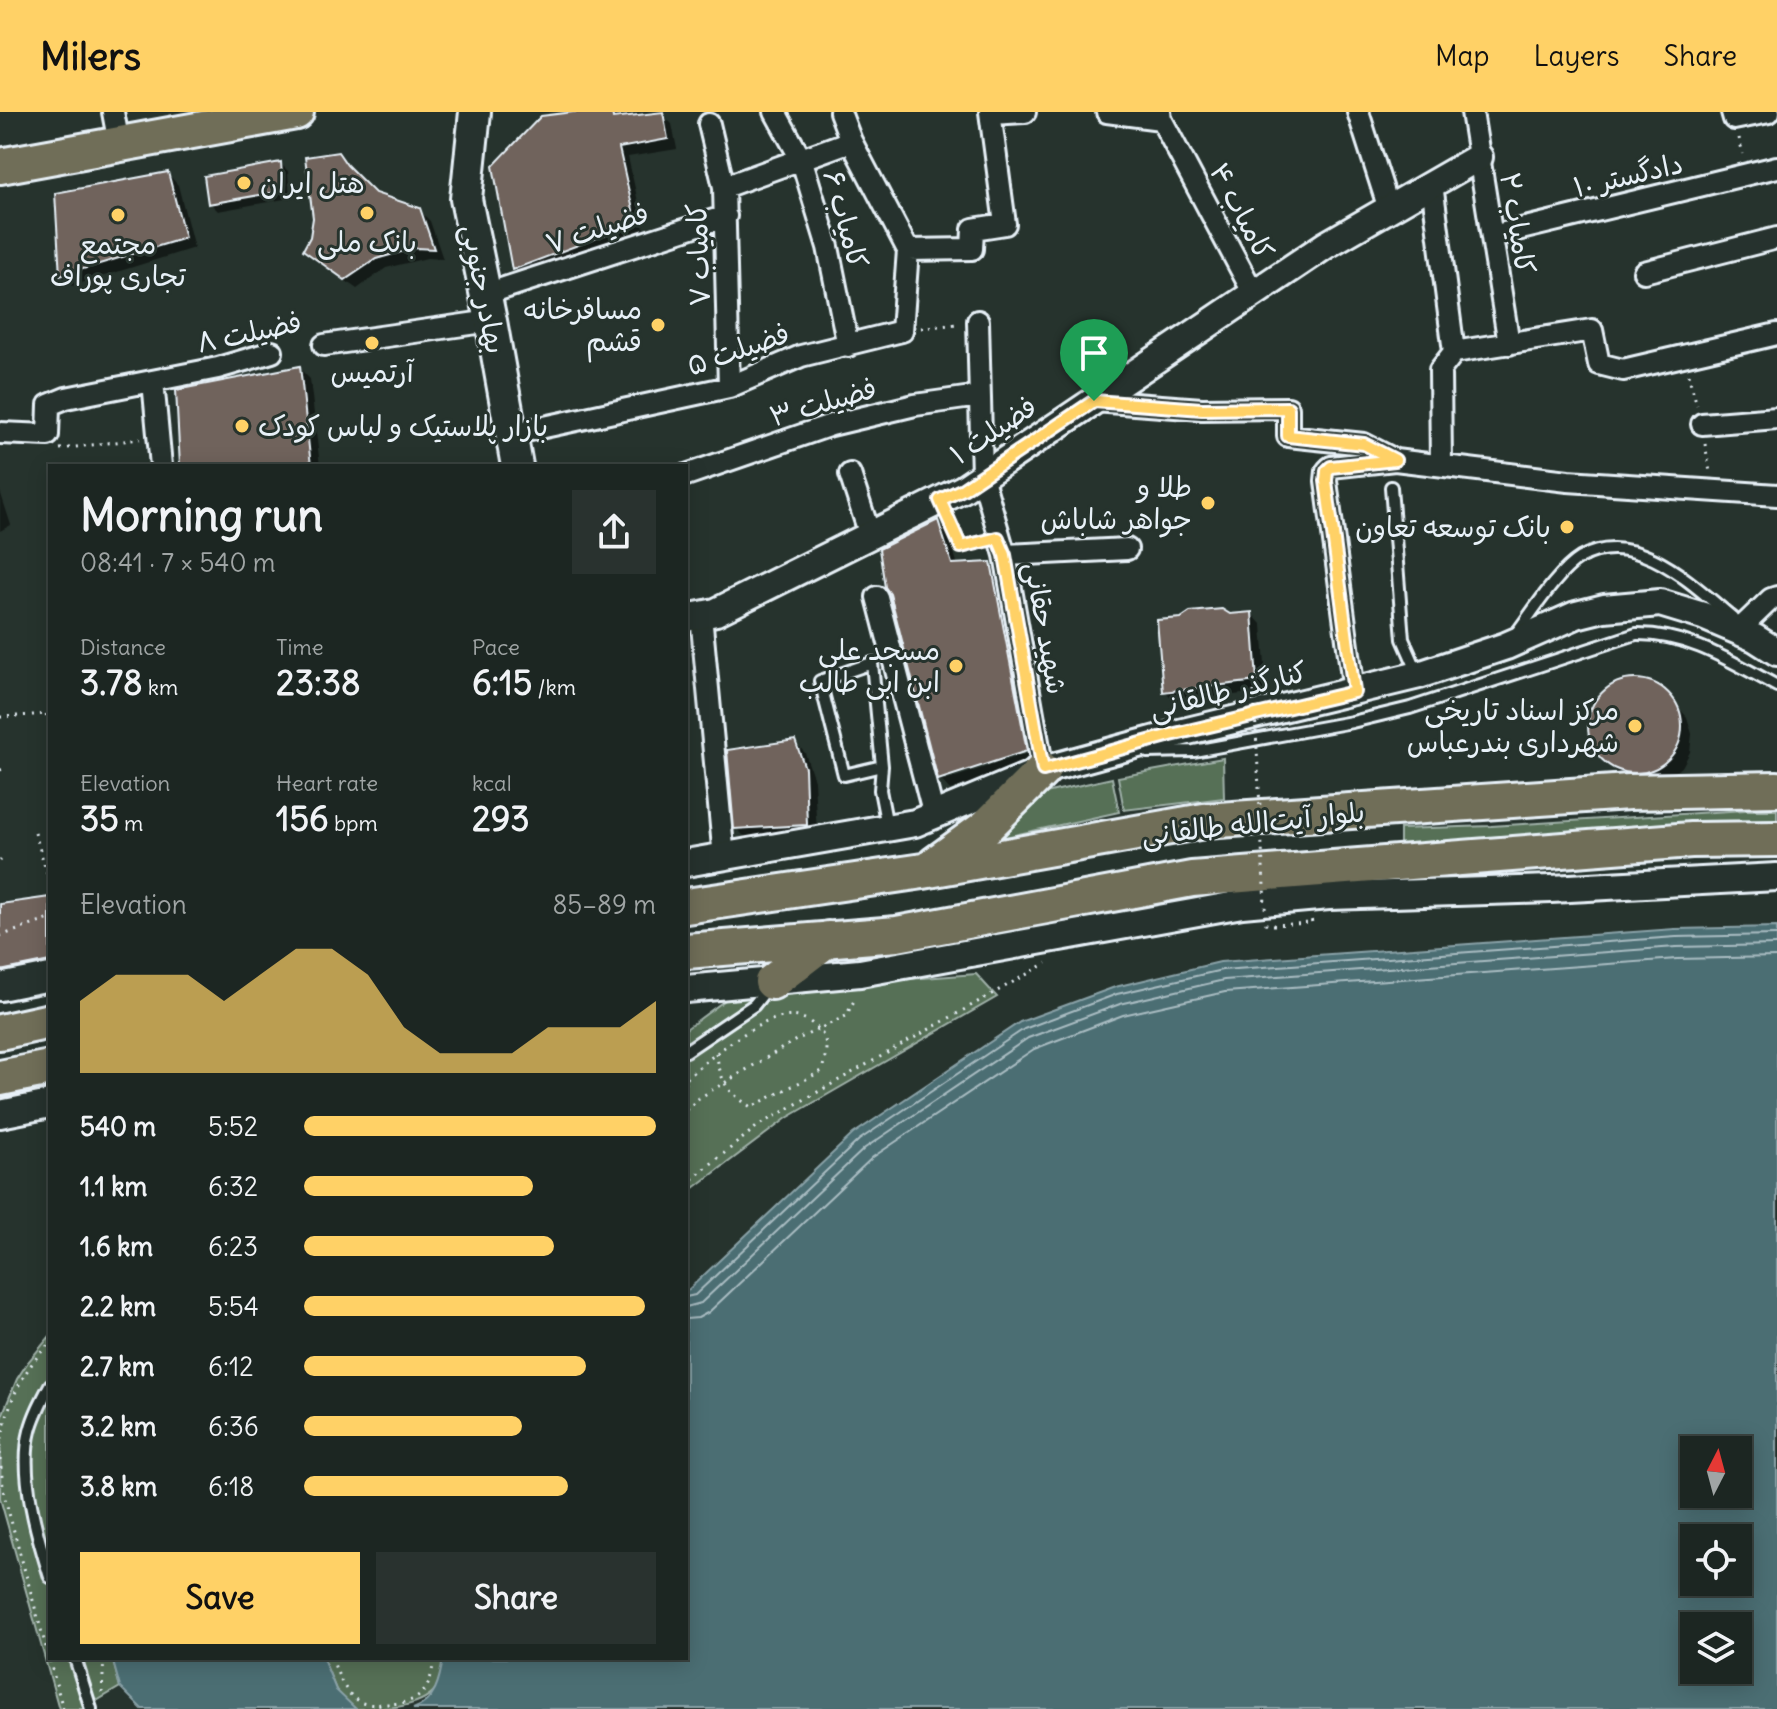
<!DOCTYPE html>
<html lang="en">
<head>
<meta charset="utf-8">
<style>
	:root { --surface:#1c2622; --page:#29322f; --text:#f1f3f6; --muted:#a0a5a5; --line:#3a4340; --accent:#ffd166 }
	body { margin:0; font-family:Delius,"Playpen Sans Arabic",sans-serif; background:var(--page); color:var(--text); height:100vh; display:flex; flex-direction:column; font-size:30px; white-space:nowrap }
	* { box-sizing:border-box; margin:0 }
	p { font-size:26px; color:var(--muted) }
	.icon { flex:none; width:44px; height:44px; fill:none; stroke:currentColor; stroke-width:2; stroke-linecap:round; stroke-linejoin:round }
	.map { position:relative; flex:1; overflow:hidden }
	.side { position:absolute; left:48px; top:352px; width:640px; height:1196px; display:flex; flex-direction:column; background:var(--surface); border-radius:0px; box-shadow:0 4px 20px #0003,0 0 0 2px var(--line) }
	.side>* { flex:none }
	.needle { width:52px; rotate:6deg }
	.controls { position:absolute; left:1680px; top:1324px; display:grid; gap:16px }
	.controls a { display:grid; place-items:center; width:72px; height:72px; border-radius:0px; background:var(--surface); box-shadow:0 4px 20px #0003,0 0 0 2px var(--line); font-size:40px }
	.pin { position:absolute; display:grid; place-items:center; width:68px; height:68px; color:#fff; margin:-82px -34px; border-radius:50% 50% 50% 0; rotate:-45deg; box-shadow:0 0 8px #0007 }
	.pin .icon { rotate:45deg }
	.round { display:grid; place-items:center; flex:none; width:84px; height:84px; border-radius:0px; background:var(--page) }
	.head { display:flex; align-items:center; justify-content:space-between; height:136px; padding:0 32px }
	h1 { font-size:44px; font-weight:700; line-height:60px }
	.metrics { display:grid; grid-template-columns:repeat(3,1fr); gap:12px; height:136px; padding:8px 32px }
	.metrics div { display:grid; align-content:center }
	.metrics b { font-size:34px; font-weight:700 }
	.metrics small { font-size:22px; font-weight:400 }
	.metrics p { font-size:22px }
	.chart { height:224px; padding:16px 32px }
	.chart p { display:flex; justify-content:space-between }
	.chart svg { width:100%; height:144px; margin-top:8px; fill:var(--accent); opacity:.7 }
	.cta { display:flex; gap:16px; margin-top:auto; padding:16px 32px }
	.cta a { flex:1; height:92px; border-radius:0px; background:var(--accent); color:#111; font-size:32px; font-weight:700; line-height:92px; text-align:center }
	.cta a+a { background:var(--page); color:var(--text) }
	ul { padding:0 32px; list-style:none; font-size:26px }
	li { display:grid; grid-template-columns:128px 96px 1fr; align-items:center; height:60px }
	li i { height:20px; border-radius:10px; background:var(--accent) }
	header { display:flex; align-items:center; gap:48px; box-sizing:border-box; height:112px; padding:0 40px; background:var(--accent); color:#111 }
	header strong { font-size:38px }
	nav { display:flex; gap:44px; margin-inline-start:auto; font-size:28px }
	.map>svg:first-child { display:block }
	.green { fill:#567057; stroke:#9fb0a8; stroke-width:2 }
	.water { fill:#4c6e73; stroke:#8aa2a8; stroke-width:2; fill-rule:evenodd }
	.shadow { fill:#0007 }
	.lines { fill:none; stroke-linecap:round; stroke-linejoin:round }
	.shore { stroke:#aabdc3; stroke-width:2 }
	.building { fill:#70645c; stroke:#e8f1f8; stroke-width:2 }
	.service-casing { stroke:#e8f1f8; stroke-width:16 }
	.minor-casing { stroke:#e8f1f8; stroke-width:26 }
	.tertiary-casing { stroke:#e8f1f8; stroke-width:32 }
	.secondary-casing { stroke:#e8f1f8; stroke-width:36 }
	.primary-casing { stroke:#e8f1f8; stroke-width:40 }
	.path { stroke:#e8f1f8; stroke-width:3; stroke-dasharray:2 6; stroke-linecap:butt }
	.service { stroke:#26332d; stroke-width:10 }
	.minor { stroke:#26332d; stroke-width:20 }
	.tertiary { stroke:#26332d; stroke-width:26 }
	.secondary { stroke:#26332d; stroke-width:30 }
	.primary { stroke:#706e59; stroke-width:34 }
	.path-bridge { stroke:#e8f1f8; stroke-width:3; stroke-dasharray:2 6; stroke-linecap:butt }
	.route-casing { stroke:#fff; stroke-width:16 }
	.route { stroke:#ffd166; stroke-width:10 }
	.poi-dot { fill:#ffd166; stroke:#26332d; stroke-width:3 }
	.labels { text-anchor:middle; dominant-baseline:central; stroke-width:6; stroke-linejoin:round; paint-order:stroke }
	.street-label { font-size:28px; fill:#e8f1f8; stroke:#26332d }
	.poi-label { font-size:28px; fill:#e8f1f8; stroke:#26332d; text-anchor:end }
</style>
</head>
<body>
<header>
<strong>Milers</strong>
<nav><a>Map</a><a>Layers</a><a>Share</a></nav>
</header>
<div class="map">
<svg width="1777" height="1597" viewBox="0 0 1777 1597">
	<rect width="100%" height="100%" fill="#26332d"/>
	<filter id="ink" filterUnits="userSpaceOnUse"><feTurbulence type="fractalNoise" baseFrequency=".0125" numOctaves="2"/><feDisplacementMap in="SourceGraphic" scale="16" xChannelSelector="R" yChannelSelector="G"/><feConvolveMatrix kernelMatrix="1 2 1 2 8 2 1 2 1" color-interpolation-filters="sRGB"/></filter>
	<g filter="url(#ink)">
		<!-- green -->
		<path class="green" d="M1223 646 1224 686 1124 698 1118 665Z
			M1112 666 1119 700 987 729 1041 682Z
			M1745 698H1777V709L1479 730 1400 732V717L1491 714Z
			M976 862 997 885 787 1006 686 1082V917L736 880Z
			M50 1224V1546H112L120 1575 83 1597H59L0 1386 1 1306 17 1267 28 1250Z
			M323 1546H443C442 1554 442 1565 439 1572 425 1597 385 1597 354 1597L336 1578Z"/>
		<!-- water -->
		<path class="water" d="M1777 815V1597H413C435 1590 440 1567 443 1546H686V1180L853 1022 1020 910 1115 875 1220 850 1675 817ZM1694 1338H1738V1382H1694ZM1694 1426H1738V1470H1694ZM1694 1514H1738V1558H1694Z
			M112 1546H323L336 1578 356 1597H142L120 1575Z"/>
		<!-- shadow -->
		<path class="shadow" d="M591 0H612L620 8 662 2 672 12 677 37 628 45 645 121 524 168 514 157 495 55Z
			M337 42 374 82 419 98 430 109 443 147 427 146 386 156 357 177 316 148 305 138 312 126Z
			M281 52 288 59 290 86 218 99 210 91Z
			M168 62 178 73 194 136 72 174 62 164Z
			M299 256 310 267 320 354H182Z
			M0 379 11 413 0 419Z
			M937 410 948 420 958 454 990 452 1001 462 1033 635 944 664V669L1034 639 1036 650 950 678 940 667 891 481Z
			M1252 502 1262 513 1267 579 1176 590 1165 579Z
			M1631 569 1648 571 1664 579 1687 605 1692 622 1690 640 1682 655 1668 666 1633 670 1617 661 1594 635 1589 618 1591 601 1600 585 1613 574Z
			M795 630 805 641 814 668 817 723 747 727 736 716Z
			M50 787V860L21 866 0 843V794Z"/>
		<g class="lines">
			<!-- shore -->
			<path class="shore" d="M686 1185 695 1183 859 1028 1024 917 1117 882 1222 858 1676 825 1777 823
				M686 1195 701 1191 865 1036 1028 926 1120 892 1224 868 1676 835 1777 833
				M686 1207 698 1206 709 1200 873 1045 1034 937 1123 903 1225 880 1677 847 1777 845"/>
		</g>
		<!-- building -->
		<path class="building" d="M573 0H612L613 6 663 0 668 27 619 36 636 111 512 158 493 54 541 4Z
			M338 40 347 53 375 81 420 96 434 137 415 136 376 147 345 168 303 138 310 125 313 106 305 45Z
			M281 50 283 79 208 92 204 64Z
			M168 60 185 126 60 164 55 81Z
			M300 254 311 354H180L176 278Z
			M938 408 952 452 991 450 1027 639 938 668 890 482 885 475 879 437Z
			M1222 497 1230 502 1252 500 1257 569 1163 580 1157 508 1181 506 1190 500Z
			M1588 614a47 47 0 1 1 94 0a47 47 0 1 1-94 0Z
			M795 628 805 656 807 713 734 717 727 638Z
			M50 785V849L0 859V792Z"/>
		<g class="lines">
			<defs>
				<path id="service" d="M1391 375 1403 527 1418 561
					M1515 523C1532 501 1557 460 1580 446 1636 414 1694 474 1733 506
					M1147 640 1194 639 1352 610 1410 596 1636 522C1688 521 1732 550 1777 574
					M882 654 844 663 820 569 872 551 882 654 880 678 887 714
					M686 939 754 893 769 874
					M50 1273C42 1288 34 1303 30 1319 19 1361 37 1424 50 1465
					M75 1546 91 1597"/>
				<path id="minor" d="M113 0 119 32
					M775 0 802 49 828 135 848 234
					M840 0 851 29 908 138
					M1107 0 1161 7
					M1160 0 1161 7 1254 182
					M1358 0 1389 97
					M1472 0 1509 232
					M1732 0 1734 7 1769 0
					M991 2 1025 0
					M709 12 724 75 729 275
					M1432 72 1454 240
					M724 75 851 29
					M1492 124 1777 55
					M908 138 972 137 973 117 1005 112 990 0
					M1644 160 1777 126
					M486 182 726 104
					M978 209 982 364 1005 443 1043 658
					M324 233 491 209
					M153 269 161 354
					M1094 289 1202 297 1288 296V324L1364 332 1395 348
					M1702 312 1777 306
					M0 321 48 323 49 293 66 286 218 256 272 240
					M512 322 729 275 801 244 902 219 908 138
					M1441 353 1440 258 1454 240 1592 218 1599 252 1623 258 1777 222
					M850 362 870 423
					M686 363 831 313 915 293 979 284
					M1005 443 1127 437
					M877 485 934 704
					M701 503 724 746
					M1743 514 1771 487 1777 485
					M1354 580 1326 369 1327 359 1331 355 1395 348 1568 369 1777 383"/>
				<path id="tertiary" d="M686 506 716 500 963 377 1326 133 1479 45
					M686 751 915 711 1043 658 1171 623 1419 563 1506 534 1576 503 1604 496 1660 491 1703 504 1755 526 1777 540
					M0 875 50 865
					M686 877 860 861 1242 792 1329 784 1551 777 1777 765
					M0 1002 50 992"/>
				<path id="secondary" d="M475 0 466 87 491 209 517 354"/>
				<path id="primary" d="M0 54 296 0
					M935 752 986 715 1043 658
					M686 794 923 759 1204 709 1629 680 1777 677
					M686 839 897 822 1192 767 1691 728 1777 727
					M772 870 828 827
					M0 920 50 909
					M0 966 50 956"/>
			</defs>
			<!-- service casing -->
			<use href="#service" class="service-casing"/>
			<!-- minor casing -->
			<use href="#minor" class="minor-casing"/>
			<!-- tertiary casing -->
			<use href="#tertiary" class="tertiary-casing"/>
			<!-- secondary casing -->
			<use href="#secondary" class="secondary-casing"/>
			<!-- primary casing -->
			<use href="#primary" class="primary-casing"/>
			<!-- path -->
			<path class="path" d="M1739 26 1743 42
				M921 216 958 212
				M1688 262 1697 293
				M1705 332 1710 360
				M60 337 140 327
				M949 407 961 435 983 430
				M46 602 50 614
				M0 605 50 602
				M0 658 3 657
				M35 721 50 772
				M0 749 1 748
				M1273 813 1312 811 1311 806
				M0 824 50 807
				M686 966C712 945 776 886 810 910 831 925 827 937 822 959L751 995C725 978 722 971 716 941
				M686 998 699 986 796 928 846 904 856 885
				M686 1072 759 1013 1047 851
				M0 1343C3 1301 19 1261 50 1231
				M0 1347 4 1383 63 1597
				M332 1546C337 1561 344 1580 358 1589 364 1593 375 1593 382 1592 419 1592 430 1583 434 1546
				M102 1581 104 1546"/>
			<!-- service -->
			<use href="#service" class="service"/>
			<!-- minor -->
			<use href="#minor" class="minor"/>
			<!-- tertiary -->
			<use href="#tertiary" class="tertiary"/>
			<!-- secondary -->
			<use href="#secondary" class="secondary"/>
			<!-- primary -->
			<use href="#primary" class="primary"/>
			<!-- path-bridge -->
			<path class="path-bridge" d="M1254 579 1266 813"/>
		</g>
	</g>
	<g class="lines" filter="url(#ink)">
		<defs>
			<path id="route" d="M1094 289 1202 297 1288 296V324L1364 332 1395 348 1331 355 1327 359 1326 369 1354 580 1171 623 1043 658 1005 443 998 426 961 435 940 388 963 377Z"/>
		</defs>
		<!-- route casing -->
		<use href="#route" class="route-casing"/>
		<!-- route -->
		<use href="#route" class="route"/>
	</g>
	<!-- markers -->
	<g class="poi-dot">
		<circle cx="244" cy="71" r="8"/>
		<circle cx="367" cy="101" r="8"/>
		<circle cx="118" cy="103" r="8"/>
		<circle cx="658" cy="213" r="8"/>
		<circle cx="372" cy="231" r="8"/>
		<circle cx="242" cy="314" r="8"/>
		<circle cx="1208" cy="391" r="8"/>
		<circle cx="1567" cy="415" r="8"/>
		<circle cx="956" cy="554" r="8"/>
		<circle cx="1635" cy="614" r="8"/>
	</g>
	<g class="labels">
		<!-- street labels -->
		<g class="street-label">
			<text transform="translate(1628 63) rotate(-13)">دادگستر ۱۰</text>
			<text transform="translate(1242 99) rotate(62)">کامیاب ۴</text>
			<text transform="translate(846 107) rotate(75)">کامیاب ۶</text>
			<text transform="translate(1518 111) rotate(81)">کامیاب ۲</text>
			<text transform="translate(597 116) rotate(-18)">فضیلت ۷</text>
			<text transform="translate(698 143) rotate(-92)">کامیاب ۷</text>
			<text transform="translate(484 177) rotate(79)">بهادر جنوبی</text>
			<text transform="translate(249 220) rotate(-12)">فضیلت ۸</text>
			<text transform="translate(738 237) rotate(-19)">فضیلت ۵</text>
			<text transform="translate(823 290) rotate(-16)">فضیلت ۳</text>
			<text transform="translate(993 318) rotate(-34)">فضیلت ۱</text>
			<text transform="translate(1046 516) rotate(80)">شهید حقانی</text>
			<text transform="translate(1228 578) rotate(-14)">کنارگذر طالقانی</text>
			<text transform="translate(1253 711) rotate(-6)">بلوار آیت‌الله طالقانی</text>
		</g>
		<!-- poi labels -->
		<g class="poi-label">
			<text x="260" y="71" text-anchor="start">هتل ایران</text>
			<text x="367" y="130" text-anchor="middle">بانک ملی</text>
			<text x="118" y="132" text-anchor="middle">مجتمع<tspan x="118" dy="32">تجاری پوراف</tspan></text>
			<text x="642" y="197">مسافرخانه<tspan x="642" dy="32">قشم</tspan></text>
			<text x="372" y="260" text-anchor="middle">آرتمیس</text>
			<text x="258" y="314" text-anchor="start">بازار پلاستیک و لباس کودک</text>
			<text x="1192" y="375">طلا و<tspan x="1192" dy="32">جواهر شاباش</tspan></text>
			<text x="1551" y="415">بانک توسعه تعاون</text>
			<text x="940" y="538">مسجد علی<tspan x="940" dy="32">ابن ابی طالب</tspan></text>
			<text x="1619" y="598">مرکز اسناد تاریخی<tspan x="1619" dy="32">شهرداری بندرعباس</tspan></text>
		</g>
	</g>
</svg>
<div class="controls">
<a><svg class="needle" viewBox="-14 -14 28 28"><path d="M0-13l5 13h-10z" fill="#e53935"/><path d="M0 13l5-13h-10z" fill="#a0a5a5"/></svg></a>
<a><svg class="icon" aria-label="locate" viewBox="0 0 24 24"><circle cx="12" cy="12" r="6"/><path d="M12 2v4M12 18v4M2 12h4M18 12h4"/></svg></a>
<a><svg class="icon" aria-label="layers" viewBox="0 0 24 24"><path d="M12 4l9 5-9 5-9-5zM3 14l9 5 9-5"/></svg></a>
</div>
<div class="pin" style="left:1094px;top:289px;background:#1e9e55"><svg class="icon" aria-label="arrive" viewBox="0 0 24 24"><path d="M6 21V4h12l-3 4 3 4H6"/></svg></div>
<section class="side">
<div class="head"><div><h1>Morning run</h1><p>08:41 · 7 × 540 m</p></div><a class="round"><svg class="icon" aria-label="share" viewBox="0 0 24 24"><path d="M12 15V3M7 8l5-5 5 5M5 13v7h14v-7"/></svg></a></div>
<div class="metrics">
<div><p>Distance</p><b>3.78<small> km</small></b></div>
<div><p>Time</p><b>23:38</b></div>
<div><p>Pace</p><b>6:15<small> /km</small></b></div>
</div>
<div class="metrics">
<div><p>Elevation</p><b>35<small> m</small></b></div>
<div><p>Heart rate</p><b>156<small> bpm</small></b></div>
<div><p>kcal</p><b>293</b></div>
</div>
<div class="chart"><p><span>Elevation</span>85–89 m</p>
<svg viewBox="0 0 160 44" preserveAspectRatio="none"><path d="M0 44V22L10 14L20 14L30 14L40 22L50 14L60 6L70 6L80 14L90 30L100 38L110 38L120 38L130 30L140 30L150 30L160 22V44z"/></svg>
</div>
<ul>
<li><b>540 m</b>5:52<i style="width:100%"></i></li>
<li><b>1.1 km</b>6:32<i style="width:65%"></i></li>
<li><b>1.6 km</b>6:23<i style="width:71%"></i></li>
<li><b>2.2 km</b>5:54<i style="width:97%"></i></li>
<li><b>2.7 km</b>6:12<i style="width:80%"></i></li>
<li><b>3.2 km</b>6:36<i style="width:62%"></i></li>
<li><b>3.8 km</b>6:18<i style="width:75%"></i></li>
</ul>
<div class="cta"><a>Save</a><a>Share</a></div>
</section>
</div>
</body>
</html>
